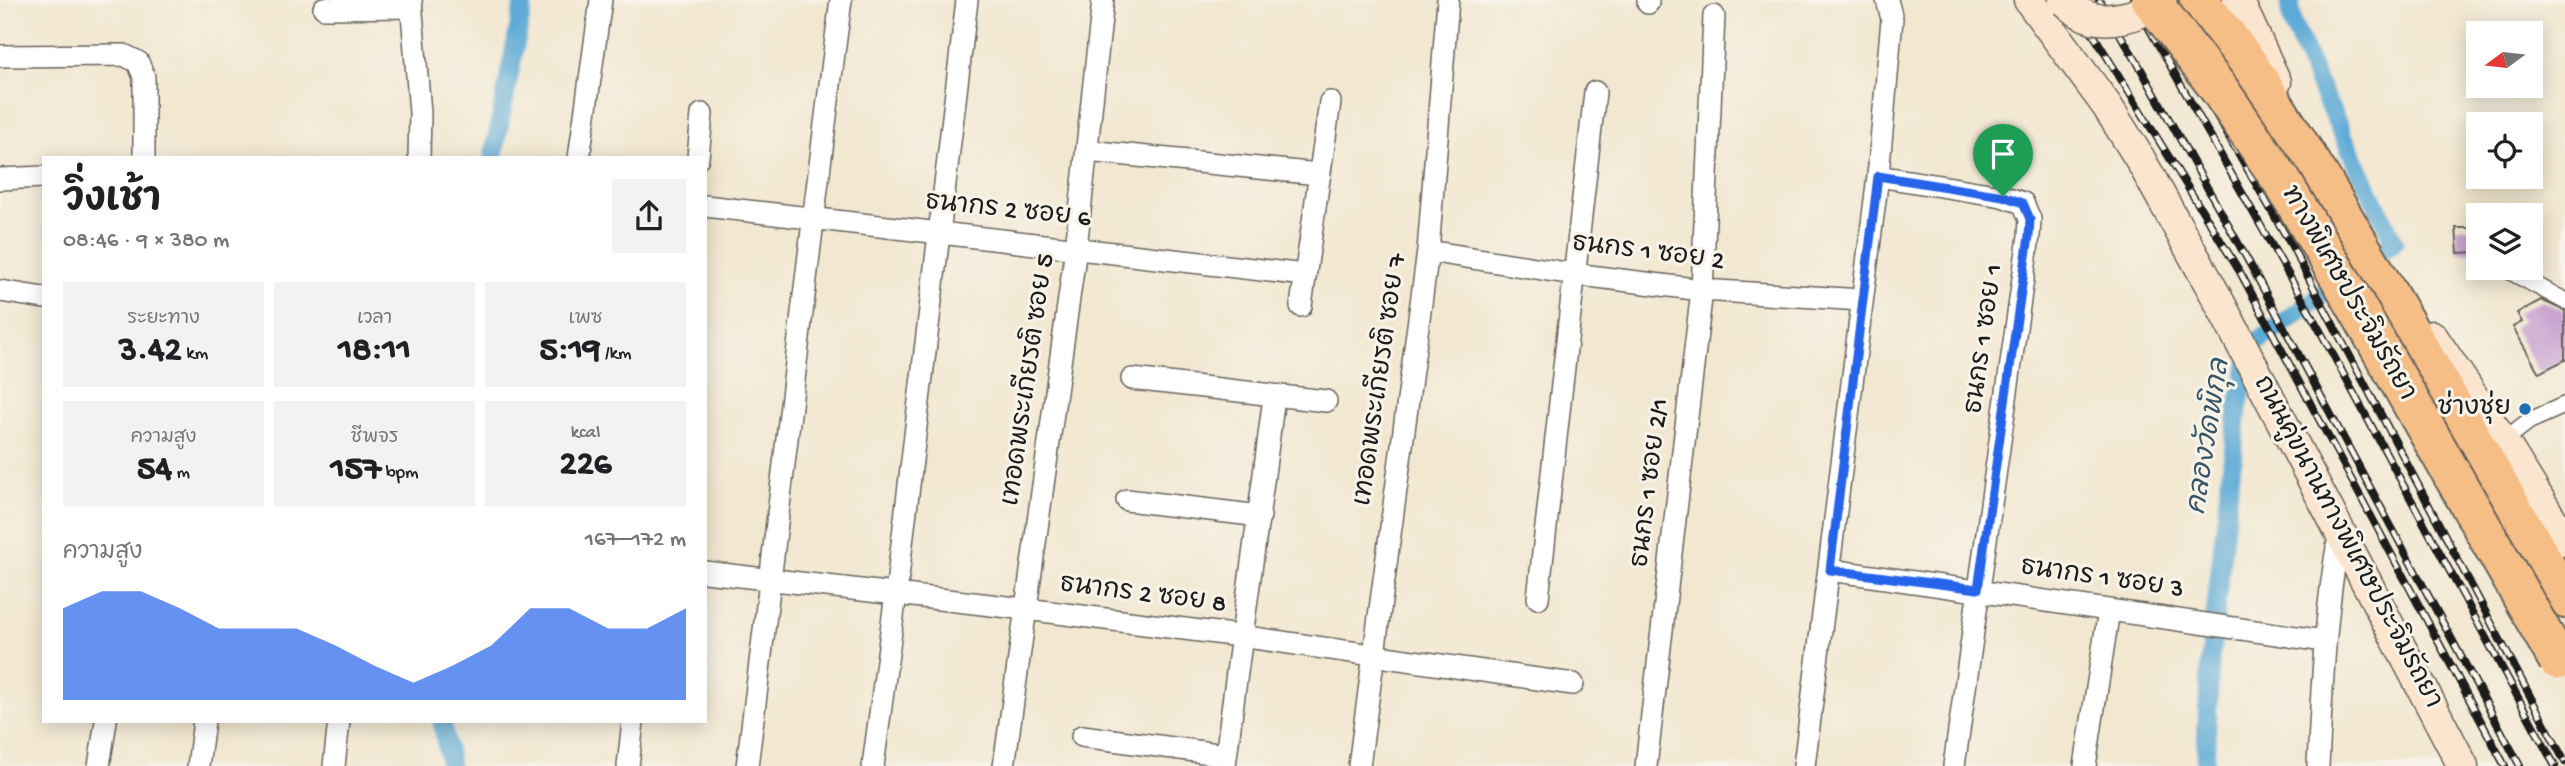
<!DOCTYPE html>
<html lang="th">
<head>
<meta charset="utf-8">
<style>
	:root { --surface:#fff; --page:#f2f2f2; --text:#202124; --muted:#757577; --accent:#2563eb }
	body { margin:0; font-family:"Gochi Hand","Playpen Sans Thai",sans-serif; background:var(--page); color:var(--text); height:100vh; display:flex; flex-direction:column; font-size:26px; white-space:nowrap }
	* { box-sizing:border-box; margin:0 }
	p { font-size:23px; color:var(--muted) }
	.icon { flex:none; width:38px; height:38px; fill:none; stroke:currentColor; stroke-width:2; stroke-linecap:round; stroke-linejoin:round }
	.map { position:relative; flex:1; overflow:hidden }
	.panel { position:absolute; left:42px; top:156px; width:665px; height:567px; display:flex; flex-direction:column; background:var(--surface); border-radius:0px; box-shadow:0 4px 18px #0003 }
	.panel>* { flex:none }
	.needle { width:46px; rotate:255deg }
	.fabs { position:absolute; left:2466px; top:21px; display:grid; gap:14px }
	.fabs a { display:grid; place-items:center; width:77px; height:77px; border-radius:0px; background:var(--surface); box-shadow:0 4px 18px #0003; font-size:35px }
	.pin { position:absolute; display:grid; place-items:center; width:60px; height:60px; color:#fff; margin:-72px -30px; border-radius:50% 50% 50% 0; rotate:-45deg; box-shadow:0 0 7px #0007 }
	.pin .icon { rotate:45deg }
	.round { display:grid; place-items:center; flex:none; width:74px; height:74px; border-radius:0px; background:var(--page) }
	.head { display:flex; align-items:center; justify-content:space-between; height:119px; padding:0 21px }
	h1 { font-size:38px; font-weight:700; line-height:52px }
	.stats { display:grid; grid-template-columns:repeat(3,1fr); gap:10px; height:119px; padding:7px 21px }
	.stats div { display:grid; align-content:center; border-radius:0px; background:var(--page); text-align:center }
	.stats b { font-size:35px; font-weight:700 }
	.stats small { font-size:19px; font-weight:400 }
	.stats p { font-size:19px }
	.chart { height:196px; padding:14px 21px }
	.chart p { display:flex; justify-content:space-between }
	.chart svg { width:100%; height:126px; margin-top:7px; fill:var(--accent); opacity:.7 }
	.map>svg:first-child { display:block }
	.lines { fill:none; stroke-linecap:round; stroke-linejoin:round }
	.canal { stroke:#5daad6; stroke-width:19 }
	.building { fill:#caa5d1 }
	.pedestrian-casing { stroke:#67635b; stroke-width:19 }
	.minor-casing { stroke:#67635b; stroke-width:24 }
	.secondary-casing { stroke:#67635b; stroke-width:33 }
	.motorway-casing { stroke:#67635b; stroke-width:42 }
	.pedestrian { stroke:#fff; stroke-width:16 }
	.minor { stroke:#fff; stroke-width:21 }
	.secondary { stroke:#fbe5cf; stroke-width:30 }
	.motorway { stroke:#f6be87; stroke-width:38 }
	.rail-casing { stroke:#1c1c1c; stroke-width:8 }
	.rail { stroke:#f7f3e8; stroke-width:5; stroke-dasharray:16; stroke-linecap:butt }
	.secondary-bridge-casing { stroke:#67635b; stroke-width:33; stroke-linecap:butt }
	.motorway-bridge-casing { stroke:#67635b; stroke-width:42; stroke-linecap:butt }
	.secondary-bridge { stroke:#fbe5cf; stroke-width:30 }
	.motorway-bridge { stroke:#f6be87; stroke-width:38 }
	.route-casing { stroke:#fff; stroke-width:14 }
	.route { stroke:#2563eb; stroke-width:9 }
	.poi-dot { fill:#1f6fb2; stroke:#f7f3e8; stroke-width:2.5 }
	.labels { text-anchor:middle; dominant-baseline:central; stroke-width:6; stroke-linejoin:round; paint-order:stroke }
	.street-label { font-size:26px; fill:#1c1c1c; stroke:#f7f3e8 }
	.poi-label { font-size:26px; fill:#1c1c1c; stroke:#f7f3e8; text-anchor:end }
	.water-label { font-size:28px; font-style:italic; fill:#365566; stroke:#f7f3e8 }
</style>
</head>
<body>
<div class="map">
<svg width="2565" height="766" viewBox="0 0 2565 766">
	<rect width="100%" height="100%" fill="#f7f3e8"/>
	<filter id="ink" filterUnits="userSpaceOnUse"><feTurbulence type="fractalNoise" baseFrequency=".0143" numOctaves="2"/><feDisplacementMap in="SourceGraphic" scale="14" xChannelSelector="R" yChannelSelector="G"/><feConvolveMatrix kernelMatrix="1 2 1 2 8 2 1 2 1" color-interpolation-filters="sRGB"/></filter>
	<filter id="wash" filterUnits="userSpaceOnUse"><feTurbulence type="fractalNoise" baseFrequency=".00686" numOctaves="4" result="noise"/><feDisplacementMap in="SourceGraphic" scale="28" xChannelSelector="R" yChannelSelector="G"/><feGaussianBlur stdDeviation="1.57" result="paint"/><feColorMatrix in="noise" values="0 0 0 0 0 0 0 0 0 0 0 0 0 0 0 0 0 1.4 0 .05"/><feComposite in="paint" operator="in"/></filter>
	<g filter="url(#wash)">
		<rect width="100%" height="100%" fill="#f2e7d0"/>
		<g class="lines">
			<!-- canal -->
			<path class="canal" d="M493 158 524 0
				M442 721 450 766
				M2205 766 2210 661 2238 408 2253 345 2394 242 2319 85 2292 22 2290 0"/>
		</g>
		<g id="blocks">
			<!-- building -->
			<path class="building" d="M2456 228H2478V252L2458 253Z
				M2541 300 2565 311V360L2539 373 2513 327 2522 322 2517 313Z"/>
		</g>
	</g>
	<g filter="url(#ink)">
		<use href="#blocks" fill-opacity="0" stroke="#67635b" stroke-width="2"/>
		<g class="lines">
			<defs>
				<path id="pedestrian" d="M2504 268 2565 301
					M2503 441 2529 421 2565 405"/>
				<path id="minor" d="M411 0 420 113 419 158
					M1648 3V0
					M324 8 411 7
					M0 56 124 55 138 62 144 77V158
					M1087 151 1319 174
					M579 158 601 0
					M698 158 702 114
					M1878 176 2002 196 2023 203 2030 219 2029 236 1954 766
					M0 179 44 177
					M705 206 1305 275
					M1428 251 1573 274 1702 290 1862 300
					M0 291 44 298
					M1301 306 1330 102
					M1132 379 1326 401
					M1127 500 1260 516
					M1830 570 2324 641
					M705 572 1026 609 1240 636 1573 684
					M1538 598 1595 92
					M1082 736 1226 755
					M99 766 106 721
					M198 766 204 721
					M334 766 339 721
					M628 766 633 721
					M747 766C780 511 807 255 841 0
					M873 766 896 594 967 0
					M1004 766 1076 248 1103 0
					M1225 766C1240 642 1259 520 1274 396
					M1359 766 1428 251 1448 0
					M1646 766 1702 290 1714 16
					M1804 766 1878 176 1892 19 1887 0
					M2085 766 2109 610
					M2318 766C2322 687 2325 609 2340 531"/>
				<path id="secondary" d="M2029 0 2107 106 2140 159 2215 294 2463 766
					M2238 0 2276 82
					M2432 336 2503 441 2565 541"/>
				<path id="motorway" d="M2199 0 2247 62 2322 180 2565 599"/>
			</defs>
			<!-- pedestrian casing -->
			<use href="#pedestrian" class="pedestrian-casing"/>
			<!-- minor casing -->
			<use href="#minor" class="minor-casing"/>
			<!-- secondary casing -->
			<use href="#secondary" class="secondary-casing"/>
			<!-- motorway casing -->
			<use href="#motorway" class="motorway-casing"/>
			<!-- pedestrian -->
			<use href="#pedestrian" class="pedestrian"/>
			<!-- minor -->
			<use href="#minor" class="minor"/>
			<!-- secondary -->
			<use href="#secondary" class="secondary"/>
			<!-- motorway -->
			<use href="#motorway" class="motorway"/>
			<defs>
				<path id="rail" d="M2072 0 2240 272 2505 766
					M2099 0 2137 62 2251 266 2520 766
					M2133 0 2318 327 2555 766
					M2150 0 2290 243 2565 762"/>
			</defs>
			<!-- rail casing -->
			<use href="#rail" class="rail-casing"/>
			<!-- rail -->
			<use href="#rail" class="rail"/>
			<defs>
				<path id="secondary-bridge" d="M2064 0C2070 4 2075 11 2082 14 2104 26 2143 16 2161 0"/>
				<path id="motorway-bridge" d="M2151 0 2219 89 2283 183 2344 285 2558 660"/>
			</defs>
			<!-- secondary-bridge casing -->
			<use href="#secondary-bridge" class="secondary-bridge-casing"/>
			<!-- motorway-bridge casing -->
			<use href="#motorway-bridge" class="motorway-bridge-casing"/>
			<!-- secondary-bridge -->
			<use href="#secondary-bridge" class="secondary-bridge"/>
			<!-- motorway-bridge -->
			<use href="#motorway-bridge" class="motorway-bridge"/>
		</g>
	</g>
	<g class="lines" filter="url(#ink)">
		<defs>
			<path id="route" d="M1878 176 2003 196 2023 203 2030 219 2029 236 1978 589 1830 570Z"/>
		</defs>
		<!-- route casing -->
		<use href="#route" class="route-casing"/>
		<!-- route -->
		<use href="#route" class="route"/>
	</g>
	<!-- markers -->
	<circle class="poi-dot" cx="2525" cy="409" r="7"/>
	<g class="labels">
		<!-- street labels -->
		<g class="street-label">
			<text transform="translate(1008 212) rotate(6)">ธนากร 2 ซอย 6</text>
			<text transform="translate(1648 254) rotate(7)">ธนกร 1 ซอย 2</text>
			<text transform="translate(2347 294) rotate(60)">ทางพิเศษประจิมรัถยา</text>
			<text transform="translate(1986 339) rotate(-82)">ธนกร 1 ซอย 1</text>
			<text transform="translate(1030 380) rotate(-82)">เทอดพระเกียรติ ซอย 5</text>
			<text transform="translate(1382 380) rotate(-82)">เทอดพระเกียรติ ซอย 7</text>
			<text transform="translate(1652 483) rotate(-83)">ธนกร 1 ซอย 2/1</text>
			<text transform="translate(2346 543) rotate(62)">ถนนคู่ขนานทางพิเศษประจิมรัถยา</text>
			<text transform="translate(2102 580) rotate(8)">ธนากร 1 ซอย 3</text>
			<text transform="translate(1143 596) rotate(7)">ธนากร 2 ซอย 8</text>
		</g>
		<!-- poi labels -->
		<g class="poi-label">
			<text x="2511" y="409">ช่างชุ่ย</text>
		</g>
		<!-- water labels -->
		<g class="water-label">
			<text transform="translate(2210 437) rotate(-81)">คลองวัดพิกุล</text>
		</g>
	</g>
</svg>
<div class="fabs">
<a><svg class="needle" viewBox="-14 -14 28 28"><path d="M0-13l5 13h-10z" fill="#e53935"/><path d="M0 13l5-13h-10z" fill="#757577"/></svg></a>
<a><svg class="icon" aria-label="locate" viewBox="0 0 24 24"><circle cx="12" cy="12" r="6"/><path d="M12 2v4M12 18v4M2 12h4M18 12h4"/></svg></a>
<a><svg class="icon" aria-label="layers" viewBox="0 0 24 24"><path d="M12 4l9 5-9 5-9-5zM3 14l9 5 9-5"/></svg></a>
</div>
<div class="pin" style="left:2003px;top:196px;background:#1e9e55"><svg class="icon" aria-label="arrive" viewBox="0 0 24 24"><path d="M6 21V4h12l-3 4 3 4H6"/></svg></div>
<section class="panel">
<div class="head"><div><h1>วิ่งเช้า</h1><p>08:46 · 9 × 380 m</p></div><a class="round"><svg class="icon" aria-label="share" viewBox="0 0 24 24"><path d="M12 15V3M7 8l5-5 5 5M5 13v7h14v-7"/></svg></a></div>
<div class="stats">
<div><p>ระยะทาง</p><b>3.42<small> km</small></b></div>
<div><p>เวลา</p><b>18:11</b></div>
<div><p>เพซ</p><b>5:19<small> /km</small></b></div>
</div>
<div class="stats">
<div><p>ความสูง</p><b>54<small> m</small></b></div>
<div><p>ชีพจร</p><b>157<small> bpm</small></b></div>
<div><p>kcal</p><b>226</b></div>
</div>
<div class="chart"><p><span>ความสูง</span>167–172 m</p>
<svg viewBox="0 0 160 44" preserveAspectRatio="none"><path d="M0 44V12L10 6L20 6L30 12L40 19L50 19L60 19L70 25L80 32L90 38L100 32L110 25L120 12L130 12L140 19L150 19L160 12V44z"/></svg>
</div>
</section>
</div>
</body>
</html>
